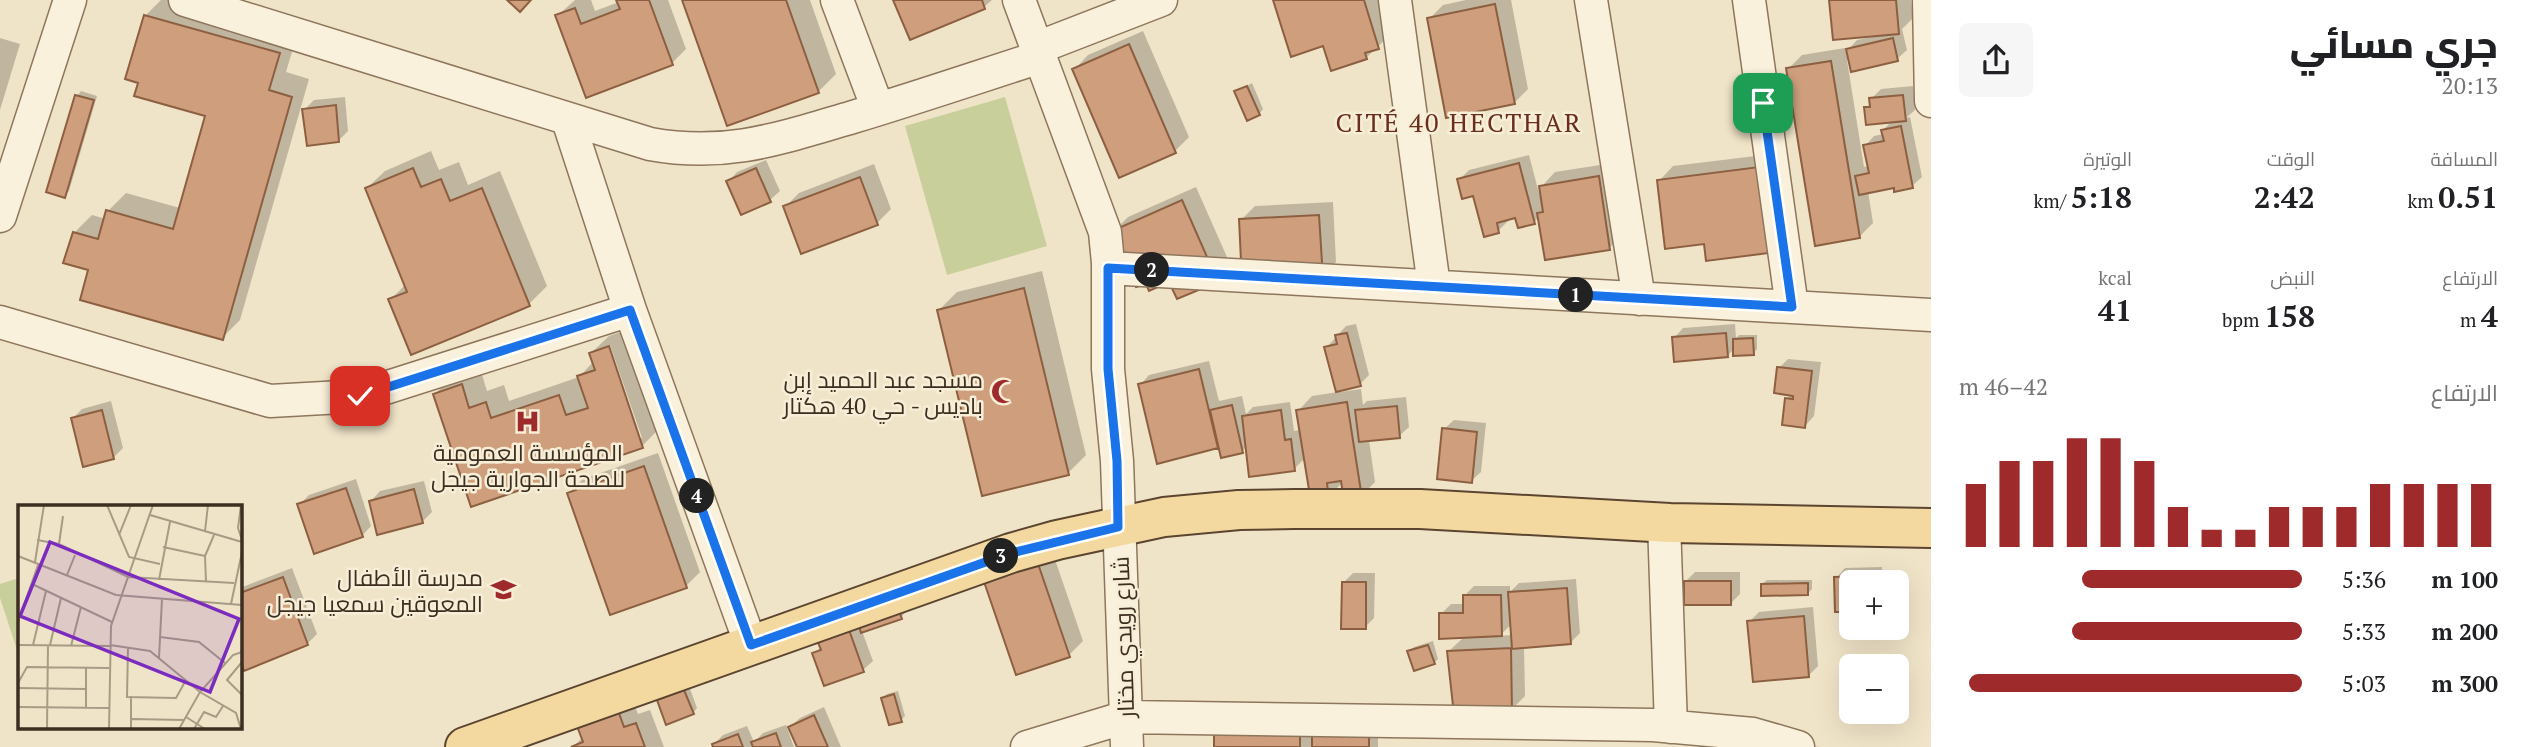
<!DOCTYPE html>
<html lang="ar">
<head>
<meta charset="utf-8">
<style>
	:root { --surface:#fff; --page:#f6f6f6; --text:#202124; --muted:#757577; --accent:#9e2a2b }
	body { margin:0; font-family:"PT Serif",Cairo,serif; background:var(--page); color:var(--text); direction:rtl; height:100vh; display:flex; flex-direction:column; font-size:26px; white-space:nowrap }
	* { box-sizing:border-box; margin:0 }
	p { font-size:23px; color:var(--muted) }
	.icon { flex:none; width:38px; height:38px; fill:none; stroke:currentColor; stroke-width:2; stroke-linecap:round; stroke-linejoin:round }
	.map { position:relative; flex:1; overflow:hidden; direction:ltr }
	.panel { display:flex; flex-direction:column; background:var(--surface); width:595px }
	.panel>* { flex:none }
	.buttons { position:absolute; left:1839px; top:570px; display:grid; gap:14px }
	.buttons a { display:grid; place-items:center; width:70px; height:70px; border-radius:10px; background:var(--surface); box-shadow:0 7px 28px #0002; font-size:35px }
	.pin { position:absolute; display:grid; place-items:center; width:60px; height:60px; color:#fff; margin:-30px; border-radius:14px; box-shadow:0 4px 10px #0006 }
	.km { position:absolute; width:35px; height:35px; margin:-18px; border-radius:50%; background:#222; color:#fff; font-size:19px; line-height:35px; text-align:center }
	.round { display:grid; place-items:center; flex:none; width:74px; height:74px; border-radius:10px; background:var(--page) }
	.overview { display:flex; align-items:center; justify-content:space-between; height:119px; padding:0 28px }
	h1 { font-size:38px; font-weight:800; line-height:52px }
	.metrics { display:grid; grid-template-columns:repeat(3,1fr); gap:10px; height:119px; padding:7px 28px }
	.metrics div { display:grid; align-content:center }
	.metrics b { font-size:30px; font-weight:800 }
	.metrics small { font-size:19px; font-weight:400 }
	.metrics p { font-size:19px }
	.chart { height:196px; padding:14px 28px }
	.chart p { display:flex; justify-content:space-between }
	.chart svg { width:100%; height:126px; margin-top:7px; stroke:var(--accent); stroke-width:6 }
	ul { padding:0 28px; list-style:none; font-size:23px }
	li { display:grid; grid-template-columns:112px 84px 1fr; align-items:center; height:52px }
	li i { height:18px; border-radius:9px; background:var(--accent) }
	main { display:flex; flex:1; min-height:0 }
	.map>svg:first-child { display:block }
	.green { fill:#c9cf9b }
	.shadow { fill:#0003; fill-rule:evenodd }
	.building { fill:#cf9f7d; stroke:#8d5f41; stroke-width:2 }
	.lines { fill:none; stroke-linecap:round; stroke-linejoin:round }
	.minor-casing { stroke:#8d765c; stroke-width:35 }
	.major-casing { stroke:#5b4430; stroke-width:42 }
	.minor { stroke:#faf1dc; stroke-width:32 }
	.major { stroke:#f3d9a0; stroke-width:38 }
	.route-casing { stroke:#fff; stroke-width:14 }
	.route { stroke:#1a73e8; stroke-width:9 }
	.labels { text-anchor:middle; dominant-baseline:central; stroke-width:5; stroke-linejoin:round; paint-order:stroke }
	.poi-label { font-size:23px; fill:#3d2e20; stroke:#f7eed8; text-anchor:end }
	.street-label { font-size:23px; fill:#3d2e20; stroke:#f7eed8 }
	.quarter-label { font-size:26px; letter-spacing:2px; fill:#6b2e1e; stroke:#f7eed8 }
	.inset-road { fill:none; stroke:#a89b85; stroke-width:2 }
	.view { fill:#7b2cbf; fill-opacity:0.15; stroke:#7b2cbf; stroke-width:3.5 }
	.inset-edge { fill:none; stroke:#3d2e20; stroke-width:3.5 }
</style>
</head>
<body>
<main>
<section class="panel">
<div class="overview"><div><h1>جري مسائي</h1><p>20:13</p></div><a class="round"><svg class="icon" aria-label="share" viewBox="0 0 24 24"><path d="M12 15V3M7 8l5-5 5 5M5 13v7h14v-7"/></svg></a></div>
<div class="metrics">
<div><p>المسافة</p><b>0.51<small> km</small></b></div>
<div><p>الوقت</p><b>2:42</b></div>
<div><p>الوتيرة</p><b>5:18<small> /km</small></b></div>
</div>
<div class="metrics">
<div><p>الارتفاع</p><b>4<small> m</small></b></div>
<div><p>النبض</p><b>158<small> bpm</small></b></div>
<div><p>kcal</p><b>41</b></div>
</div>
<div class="chart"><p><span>الارتفاع</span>42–46 m</p>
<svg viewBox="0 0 160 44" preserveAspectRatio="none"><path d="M5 44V22M15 44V14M25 44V14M35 44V6M45 44V6M55 44V14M65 44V30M75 44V38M85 44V38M95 44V30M105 44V30M115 44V30M125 44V22M135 44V22M145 44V22M155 44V22"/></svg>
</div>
<ul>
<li><b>100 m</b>5:36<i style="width:64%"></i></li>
<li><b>200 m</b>5:33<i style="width:67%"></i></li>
<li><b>300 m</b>5:03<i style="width:97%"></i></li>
</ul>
</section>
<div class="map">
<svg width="1931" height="747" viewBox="0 0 1931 747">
	<rect width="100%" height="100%" fill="#f0e4c8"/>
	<!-- green -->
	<path class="green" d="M1005 97 1047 246 947 275 905 126Z
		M19 578V656L0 598V584Z"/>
	<!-- shadow -->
	<path class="shadow" d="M161 0H170L297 35 286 72 309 79 240 320 222 338 91 269 74 233 92 215 106 219 108 211 126 193 180 208 207 115 140 81 145 16Z
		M575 0H591L595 11 619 2 618 0H668L686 49 672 63 557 16Z
		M684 0H810L836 74 818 92Z
		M895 0H992L984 7Z
		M1275 0H1382L1392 33 1366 58 1324 44Z
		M1466 0H1511L1528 89 1514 103 1429 19 1443 5Z
		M1831 0H1911L1913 18 1902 29 1907 50 1897 59 1847 60 1864 167 1869 166 1865 146 1874 136 1884 134 1883 130 1893 120 1866 108 1871 103V99L1881 89 1913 86 1915 110 1906 118 1910 117 1922 177 1912 186H1895L1868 191 1873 223 1859 237 1788 69 1802 55 1845 48 1846 52 1857 40 1872 37Z
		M1143 31 1189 137 1175 151 1074 70 1088 55Z
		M0 38 20 44 0 110Z
		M1252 83 1263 109 1259 114 1236 92Z
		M81 91 97 96 69 191 64 196 77 96Z
		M345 97 348 131 339 140 304 110 314 100Z
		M431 151 439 170 459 162 468 185 500 171 547 286 529 304 412 352 390 300 406 284 367 188 385 171Z
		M1772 154 1706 242 1659 181 1673 166Z
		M1529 155 1541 201 1543 200 1541 187 1555 172 1613 163 1623 234 1609 248 1540 216 1534 222 1517 216 1507 218 1508 221 1498 231 1475 194 1459 180 1469 170Z
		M766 160 780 191 770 200 728 182 737 172Z
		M874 164 891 209 877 223 785 207 799 193Z
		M1196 187 1231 266 1114 231 1128 217Z
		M1333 202 1336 262 1322 276 1241 220 1255 206Z
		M1042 271 1086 455 1068 473 939 310 957 292Z
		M1356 324 1369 375 1360 384 1339 390 1340 392 1361 389 1363 405 1367 401 1406 397 1409 427 1399 436 1369 440 1375 482 1361 496 1343 482 1328 497 1305 458 1294 469 1247 446 1242 451 1220 446 1158 462 1140 385 1149 375 1209 361 1219 401 1242 396 1246 414 1253 407 1290 402 1294 431 1301 430 1298 411 1312 396 1338 392 1326 348 1346 326Z
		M1735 324 1736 338 1739 335H1757V349L1753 354 1735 348 1727 356 1674 338 1683 328Z
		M627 330 660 428 642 446 472 505 435 394 453 376 480 368 487 391 504 385 509 401 579 377 594 361 591 353 609 336ZM610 345 642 438H638L607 346Z
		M1788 359 1821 362 1814 416 1805 426 1786 399 1792 394 1779 368Z
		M111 401 123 448 113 458 73 418 82 409Z
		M1454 420 1486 423 1481 472 1471 481 1444 429Z
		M658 453 700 572 686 586 569 493 583 479Z
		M356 479 371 526 362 536 299 505 309 495Z
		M424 481 432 512 422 522 371 501 380 491Z
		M1049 542 1083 641 1069 655 983 573Z
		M1882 567V583H1852L1836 578 1845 568Z
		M292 568 317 634 307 644 245 669 240 654V588Z
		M1695 572H1740V594L1731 603 1685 582Z
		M1353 573H1375L1374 618 1365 627 1344 582Z
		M1576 579 1580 633 1570 643 1524 646 1525 696 1511 710 1449 651 1465 636 1441 614 1451 604H1464V596L1474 586H1510V592L1519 583ZM1512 624V635L1499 636Z
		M1767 580H1812V589L1807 594 1762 584Z
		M901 602 905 613 901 617 862 631 873 661 863 670 814 654 821 647 823 615Z
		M1813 607 1818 666 1809 675 1749 622 1759 612Z
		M1433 641 1438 659 1434 663 1409 652 1414 647Z
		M689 686 697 708 693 713 659 701 663 696Z
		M629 690 638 714 650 710 664 747H573Z
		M898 691 905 716 901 720 883 698 887 694Z
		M824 707 841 747H799L790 727 800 718Z
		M1378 716V747H1229Z
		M786 725 794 747H715L714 744 723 735 747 726 754 742 763 733Z
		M1706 739 1821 747H1698Z"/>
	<!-- building -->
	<path class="building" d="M507 0H531L520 12Z
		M616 0H649L673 65 586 98 555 15 575 8 581 24 620 9Z
		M682 0H786L819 93 727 126Z
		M893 0H982L985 9 910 40Z
		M1273 0H1364L1379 49 1365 53 1367 59 1331 71 1323 46 1291 57Z
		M1829 0H1896L1899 34 1833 40Z
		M1495 4 1515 104 1446 118 1427 18Z
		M144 15 280 53 269 90 292 97 223 340 80 300 88 270 63 263 73 232 98 239 106 210 173 229 205 116 134 96 138 83 125 79Z
		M1893 38 1898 61 1851 72 1846 49Z
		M1129 44 1176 153 1119 178 1072 69Z
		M1831 61 1860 238 1815 246 1786 68Z
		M1247 86 1260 115 1247 121 1234 91Z
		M75 95 94 100 65 198 46 192Z
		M1903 95 1906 121 1866 125 1864 107H1870L1869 98Z
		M336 105 339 142 307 146 302 109Z
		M1901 126 1913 188 1894 192V188L1859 195 1855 176 1869 173 1863 145 1884 141 1881 130Z
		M1519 163 1535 224 1518 228 1515 218 1497 223 1499 233 1484 237 1473 196 1462 199 1457 179Z
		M1759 167 1769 253 1706 261 1704 244 1665 249 1657 180Z
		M413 168 421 187 441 179 450 201 482 188 530 306 411 355 388 299 407 292 365 188Z
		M756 168 771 202 741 215 726 181Z
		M1599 176 1610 250 1545 260 1537 213 1543 212 1539 186Z
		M860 177 878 225 801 254 783 206Z
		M1182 200 1218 282 1177 299 1169 282 1149 291 1146 284 1136 287 1112 231Z
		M1319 215 1323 278 1242 282 1239 219Z
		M1024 288 1069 475 982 496 937 310Z
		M1347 333 1361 386 1336 392 1324 347 1337 344 1335 335Z
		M1726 333 1728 357 1674 362 1672 337Z
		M1753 338 1754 355 1733 356V339Z
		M609 346 643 448 471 507 433 394 462 384 469 408 486 402 491 418 559 395 566 415 588 408 577 376 595 370 589 353Z
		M1777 367 1812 371 1805 428 1782 425 1785 398 1793 399V396L1774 393Z
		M1199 369 1218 448 1157 464 1138 384Z
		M1347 402 1362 498 1344 501 1341 481 1327 483 1329 499 1311 502 1296 410Z
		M1232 405 1243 453 1221 458 1210 410Z
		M1397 406 1400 438 1359 442 1355 410Z
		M102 410 114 459 83 467 71 418Z
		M1281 410 1285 440 1291 439 1295 471 1249 477 1242 416Z
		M1442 428 1477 432 1472 483 1437 479Z
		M644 466 687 588 610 615 567 493Z
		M346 488 363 537 314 554 297 504Z
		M414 489 423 523 377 535 369 501Z
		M1035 555 1070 657 1016 675 981 573Z
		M1873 576V583H1852V612H1835L1834 577Z
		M283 577 308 645 244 671 240 659V593Z
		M1684 581H1731V605H1684Z
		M1342 582H1366V629H1341Z
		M1808 583V595L1761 596V584Z
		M1567 588 1571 644 1512 649 1508 592Z
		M1463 595H1501L1502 636 1439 639V613H1463Z
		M897 605 902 619 861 633 857 619Z
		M843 613 864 672 824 686 812 653 821 650 811 625Z
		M1804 616 1809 677 1753 682 1747 621Z
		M1428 645 1435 664 1414 671 1407 651Z
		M1511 648 1512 712 1454 715 1447 651Z
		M684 690 694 714 666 725 657 700Z
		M894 694 902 722 889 725 881 698Z
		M615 702 624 727 636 723 645 747H571L583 742 574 718Z
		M814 715 828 747H797L788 727Z
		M1312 725H1369V747H1312Z
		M1300 726V747H1214V728Z
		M776 733 781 747H753L751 742Z
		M738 734 743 747H713L712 744Z"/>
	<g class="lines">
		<defs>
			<path id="minor" d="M185 0 650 144C727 158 781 138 853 117 916 98 978 77 1040 57
				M837 0 878 109
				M1019 0 1105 232 1108 263V369L1117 461 1127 747
				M1395 0 1434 286
				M1591 0 1639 299
				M1749 0 1792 307
				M1929 0 1931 101
				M1037 48 1161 0
				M568 120 630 310 751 645
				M0 216 70 0
				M1108 268 1931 315
				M0 322 270 401 360 396 630 310
				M1664 522 1671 727
				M1027 747 1126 717 1653 725 1753 734 1798 747"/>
			<path id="major" d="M465 747 1011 553 1057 540 1164 517 1239 510 1294 509H1420L1670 523 1931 528"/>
		</defs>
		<!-- minor casing -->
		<use href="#minor" class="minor-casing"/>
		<!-- major casing -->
		<use href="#major" class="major-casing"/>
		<!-- minor -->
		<use href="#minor" class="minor"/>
		<!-- major -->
		<use href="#major" class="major"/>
	</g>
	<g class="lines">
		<defs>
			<path id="route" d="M360 396 630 310 751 645 1011 553 1118 527 1117 461 1108 369V268L1792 307 1763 103"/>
		</defs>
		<!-- route casing -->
		<use href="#route" class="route-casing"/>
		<!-- route -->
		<use href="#route" class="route"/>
	</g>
	<!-- icons -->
	<defs>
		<symbol id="mosque-bare" viewBox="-9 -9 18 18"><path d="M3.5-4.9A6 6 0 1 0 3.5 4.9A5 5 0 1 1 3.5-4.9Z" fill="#9e2a2b" stroke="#f7eed8" stroke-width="2.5" paint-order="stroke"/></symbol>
		<symbol id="hospital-bare" viewBox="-9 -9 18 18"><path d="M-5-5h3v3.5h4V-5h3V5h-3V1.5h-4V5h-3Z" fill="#9e2a2b" stroke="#f7eed8" stroke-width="2.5" paint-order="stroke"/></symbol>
		<symbol id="school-bare" viewBox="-9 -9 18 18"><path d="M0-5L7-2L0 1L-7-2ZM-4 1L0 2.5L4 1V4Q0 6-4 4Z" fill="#9e2a2b" stroke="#f7eed8" stroke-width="2.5" paint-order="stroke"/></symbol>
	</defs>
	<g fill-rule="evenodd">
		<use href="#mosque-bare" x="986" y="374" width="35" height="35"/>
		<use href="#hospital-bare" x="510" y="404" width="35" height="35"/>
		<use href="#school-bare" x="486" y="572" width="35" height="35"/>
	</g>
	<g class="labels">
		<!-- poi labels -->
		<g class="poi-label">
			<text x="983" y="379">مسجد عبد الحميد إبن<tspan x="983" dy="26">باديس - حي 40 هكتار</tspan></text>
			<text x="528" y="452" text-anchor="middle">المؤسسة العمومية<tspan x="528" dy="26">للصحة الجوارية جيجل</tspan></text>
			<text x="483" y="577">مدرسة الأطفال<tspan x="483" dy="26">المعوقين سمعيا جيجل</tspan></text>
		</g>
		<!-- street labels -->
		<g class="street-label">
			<text transform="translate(1123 637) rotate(-92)">شارع رويدي مختار</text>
		</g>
		<!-- quarter labels -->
		<g class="quarter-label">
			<text x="1459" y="122">CITÉ 40 HECTHAR</text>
		</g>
	</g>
	<!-- overview -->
	<g transform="translate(18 505)">
		<rect width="224" height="224" fill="#f0e4c8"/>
		<path class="inset-road" d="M89 0 111 52 142 59M223 0 220 23 224 35M132 10 224 37M187 26 190 0M101 30 113 0M19 35 41 39 110 72 216 78M41 39 45 11M145 42 187 51M0 51 98 90 224 100M17 57 26 0M49 70 57 50M141 75 152 17M188 77 187 51 196 30M14 79 94 117M213 99 224 47M0 117 20 60M142 132 181 137 207 158M0 140 92 141M15 140 28 86M32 140 43 93M92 140 132 146 182 187 218 208 223 224M53 141 63 102M110 142 109 192 158 193 168 175M141 153 144 94M224 157 209 175 224 190M0 178 9 162 91 163M0 183 68 184M0 202 91 203M68 203V163M168 212 187 224M114 214 166 215M29 224 30 140M91 224 93 121 135 0M113 224V191M161 224 182 187 215 150 224 147M176 224 186 207 198 212 205 201"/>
		<path class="view" d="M32 37 221 114 192 187 2 111Z"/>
		<rect width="224" height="224" class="inset-edge"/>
	</g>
</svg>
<div class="buttons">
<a>+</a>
<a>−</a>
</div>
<div class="pin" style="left:1763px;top:103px;background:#1e9e55"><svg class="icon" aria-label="arrive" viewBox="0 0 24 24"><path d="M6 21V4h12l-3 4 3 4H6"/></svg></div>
<div class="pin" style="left:360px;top:396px;background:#d93025"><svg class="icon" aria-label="check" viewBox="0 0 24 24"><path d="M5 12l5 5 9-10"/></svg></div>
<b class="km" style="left:1576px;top:295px">1</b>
<b class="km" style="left:1152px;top:270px">2</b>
<b class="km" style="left:1001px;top:556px">3</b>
<b class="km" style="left:697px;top:496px">4</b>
</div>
</main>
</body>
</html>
